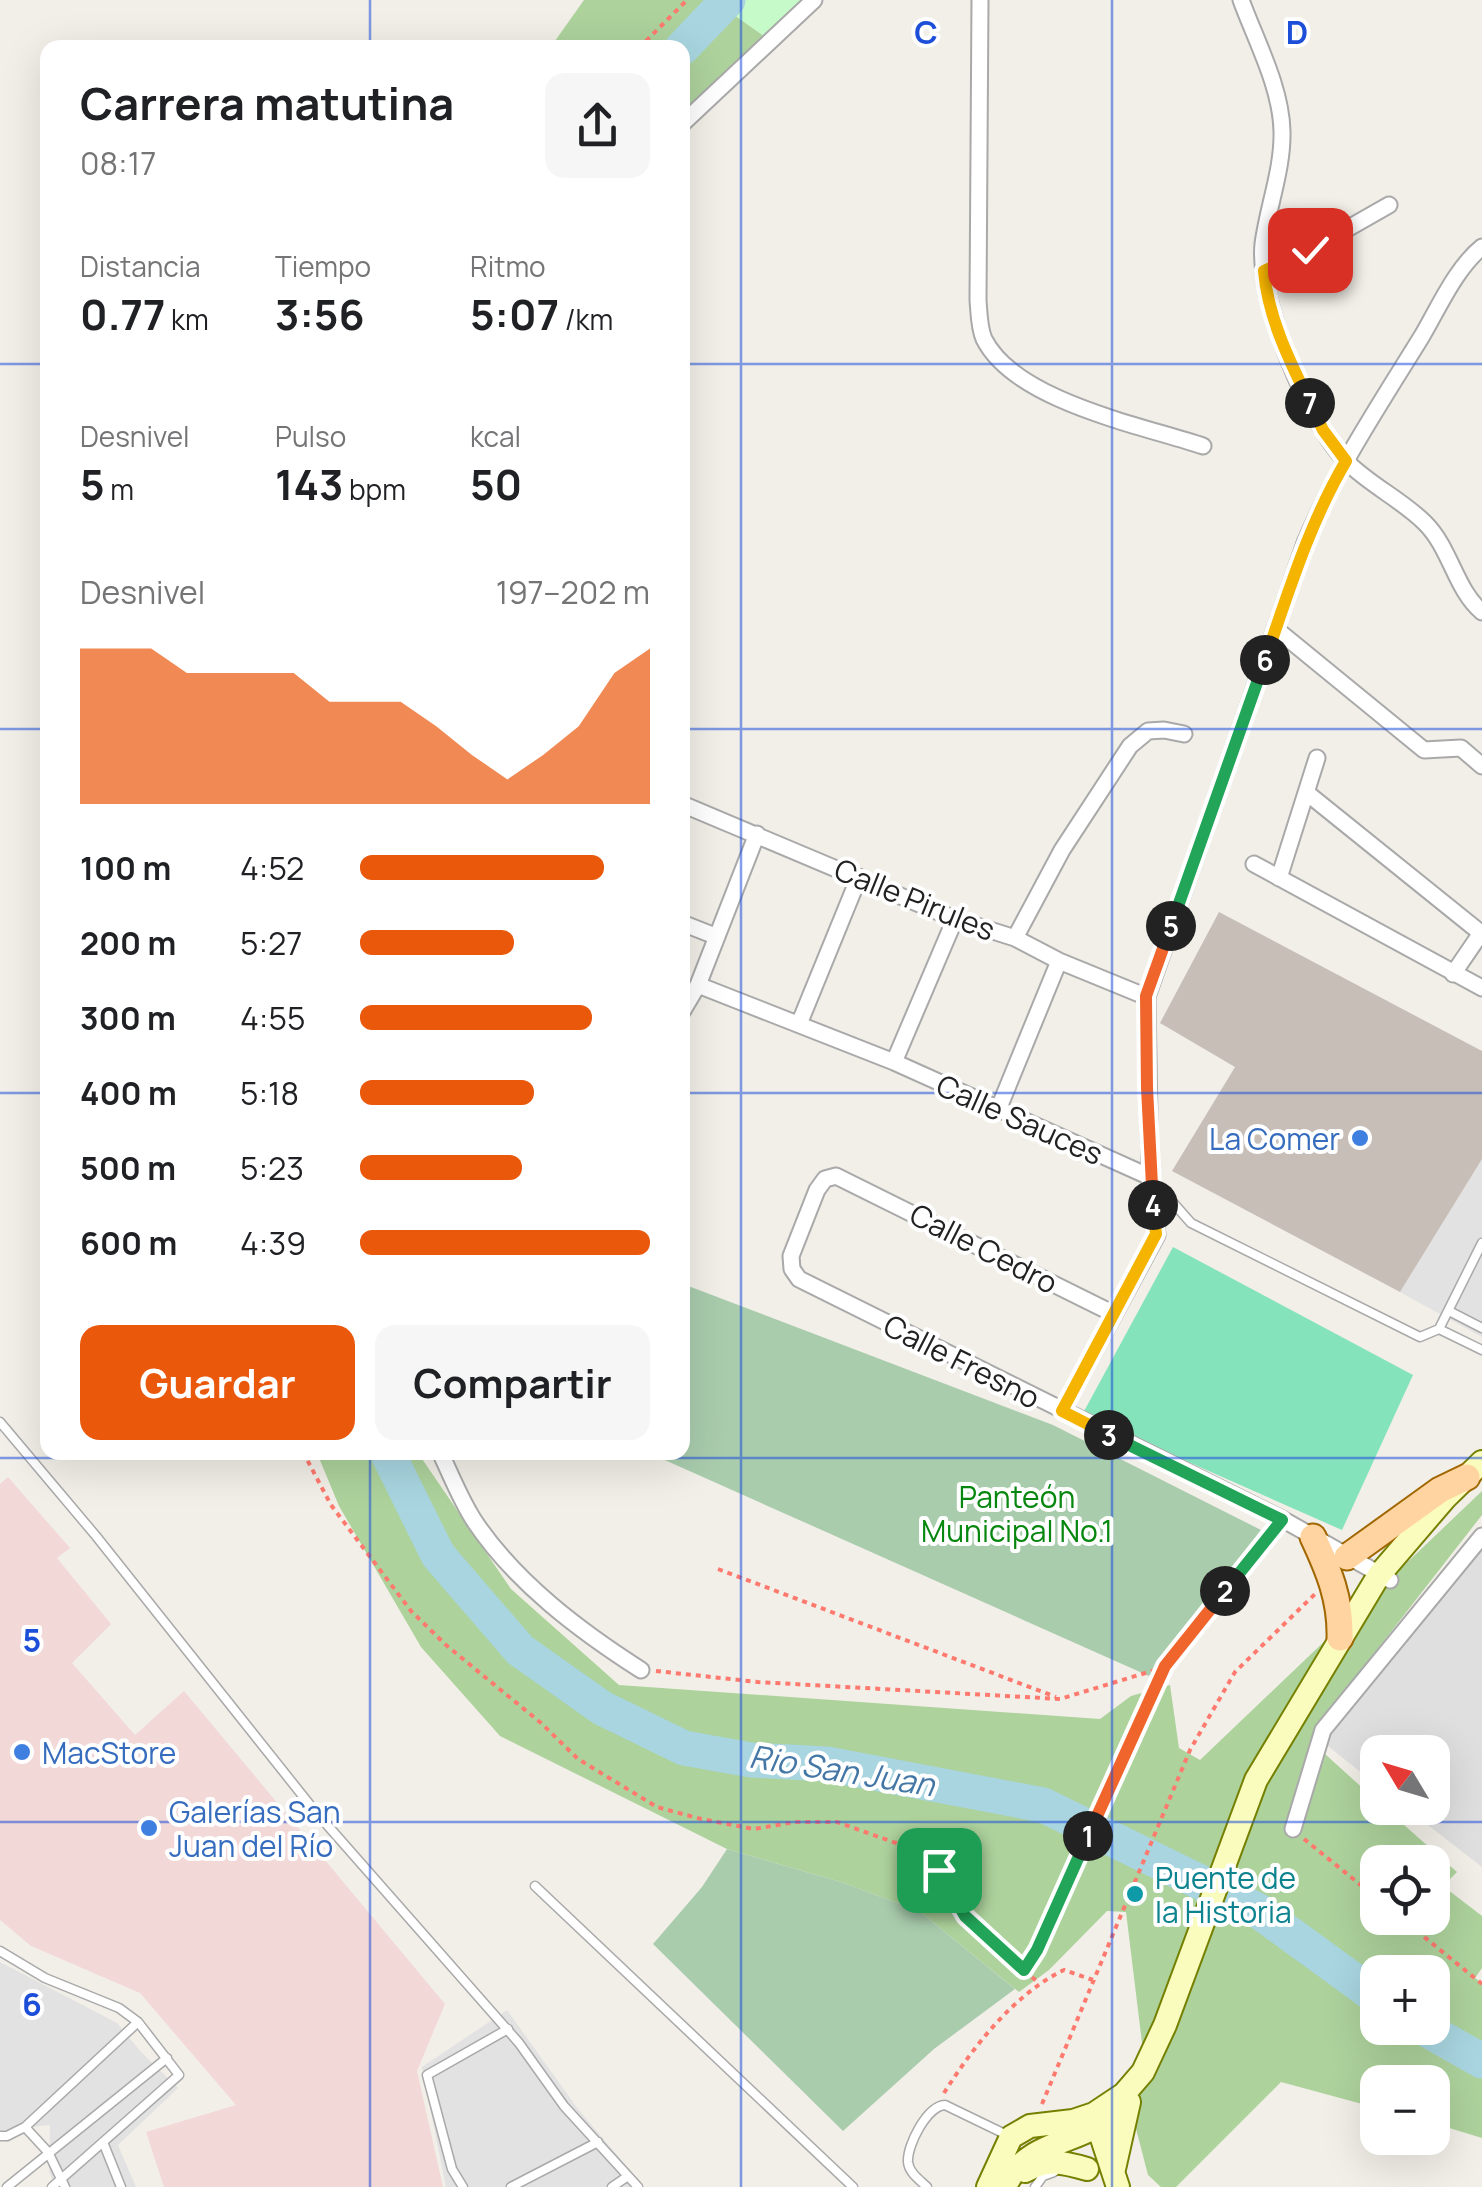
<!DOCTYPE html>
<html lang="es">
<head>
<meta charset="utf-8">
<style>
	:root { --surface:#fff; --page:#f6f6f6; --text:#202124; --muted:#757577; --accent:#ea580c }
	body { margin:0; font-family:Manrope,sans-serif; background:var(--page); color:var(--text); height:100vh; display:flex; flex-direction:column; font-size:38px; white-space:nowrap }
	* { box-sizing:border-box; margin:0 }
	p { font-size:32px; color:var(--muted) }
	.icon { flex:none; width:55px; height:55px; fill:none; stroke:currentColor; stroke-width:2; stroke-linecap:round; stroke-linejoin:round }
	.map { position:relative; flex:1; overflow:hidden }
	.side { position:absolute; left:40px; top:40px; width:650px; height:1420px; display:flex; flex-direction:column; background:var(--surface); border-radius:20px; box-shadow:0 10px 40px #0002 }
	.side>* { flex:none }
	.needle { width:65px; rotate:308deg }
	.controls { position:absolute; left:1360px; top:1735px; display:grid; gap:20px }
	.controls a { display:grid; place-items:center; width:90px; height:90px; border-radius:20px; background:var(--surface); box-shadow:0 10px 40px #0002; font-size:50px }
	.pin { position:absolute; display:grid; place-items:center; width:85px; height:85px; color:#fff; margin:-42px; border-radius:20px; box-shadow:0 5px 15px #0006 }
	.km { position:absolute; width:50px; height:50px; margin:-25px; border-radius:50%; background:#222; color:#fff; font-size:28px; line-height:50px; text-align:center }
	.round { display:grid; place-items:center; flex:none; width:105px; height:105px; border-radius:20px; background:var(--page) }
	.headline { display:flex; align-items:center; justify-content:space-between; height:170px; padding:0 40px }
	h1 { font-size:45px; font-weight:700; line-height:75px }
	.figures { display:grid; grid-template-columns:repeat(3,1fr); gap:15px; height:170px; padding:10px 40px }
	.figures div { display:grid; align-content:center }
	.figures b { font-size:42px; font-weight:700 }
	.figures small { font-size:28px; font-weight:400 }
	.figures p { font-size:28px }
	.chart { height:280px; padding:20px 40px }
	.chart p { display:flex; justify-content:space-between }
	.chart svg { width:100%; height:180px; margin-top:10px; fill:var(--accent); opacity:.7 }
	.cta { display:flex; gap:20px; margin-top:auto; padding:20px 40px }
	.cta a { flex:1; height:115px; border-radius:20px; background:var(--accent); color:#fff; font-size:40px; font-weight:700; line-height:115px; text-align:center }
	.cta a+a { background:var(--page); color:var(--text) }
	ul { padding:0 40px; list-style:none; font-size:32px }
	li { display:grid; grid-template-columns:160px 120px 1fr; align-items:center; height:75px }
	li i { height:25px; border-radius:12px; background:var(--accent) }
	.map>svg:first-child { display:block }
	.residential { fill:#e0dfdf }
	.commercial { fill:#f3d8d8 }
	.forest { fill:#add29c; fill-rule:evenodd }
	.cemetery { fill:#a9ccad }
	.park { fill:#c6fbc9 }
	.pitch { fill:#85e3bc }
	.parking { fill:#e2e2e2 }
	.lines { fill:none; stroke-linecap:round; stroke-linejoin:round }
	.river { stroke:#a8d5e0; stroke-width:35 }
	.building { fill:#c7beb7 }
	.service-casing { stroke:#a9a9a9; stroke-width:11 }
	.minor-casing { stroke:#a9a9a9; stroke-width:19 }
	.secondary-casing { stroke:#758001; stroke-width:26 }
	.primary-casing { stroke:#a06700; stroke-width:29 }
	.path { stroke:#fe796e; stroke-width:4; stroke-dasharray:5 5; stroke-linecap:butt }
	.service { stroke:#fff; stroke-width:8 }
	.minor { stroke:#fff; stroke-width:15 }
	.secondary { stroke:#fafcbd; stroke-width:22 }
	.primary { stroke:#ffd4a1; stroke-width:25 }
	.split-1-casing { stroke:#fff; stroke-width:20 }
	.split-2-casing { stroke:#fff; stroke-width:20 }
	.split-3-casing { stroke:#fff; stroke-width:20 }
	.split-4-casing { stroke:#fff; stroke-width:20 }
	.split-5-casing { stroke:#fff; stroke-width:20 }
	.split-6-casing { stroke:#fff; stroke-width:20 }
	.split-7-casing { stroke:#fff; stroke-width:20 }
	.split-8-casing { stroke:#fff; stroke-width:20 }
	.split-1 { stroke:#22a559; stroke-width:12 }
	.split-2 { stroke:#f0652b; stroke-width:12 }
	.split-3 { stroke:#22a559; stroke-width:12 }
	.split-4 { stroke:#f5b400; stroke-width:12 }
	.split-5 { stroke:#f0652b; stroke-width:12 }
	.split-6 { stroke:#22a559; stroke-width:12 }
	.split-7 { stroke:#f5b400; stroke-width:12 }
	.split-8 { stroke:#f5b400; stroke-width:12 }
	.grid { fill:none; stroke:#1d4ed8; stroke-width:2.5; stroke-opacity:0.55 }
	.shop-dot { fill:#3f7fe0; stroke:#fff; stroke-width:4 }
	.culture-dot { fill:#0f9aa8; stroke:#fff; stroke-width:4 }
	.labels { text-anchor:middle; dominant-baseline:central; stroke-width:8; stroke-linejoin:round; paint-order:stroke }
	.street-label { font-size:30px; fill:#222; stroke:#fff }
	.shop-label { font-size:30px; fill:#366cbe; stroke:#fff; text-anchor:start }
	.park-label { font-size:30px; fill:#088710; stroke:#fff }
	.culture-label { font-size:30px; fill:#0d838f; stroke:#fff; text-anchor:start }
	.water-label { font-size:32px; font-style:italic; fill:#4477a6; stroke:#fff }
	.grid-label { font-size:32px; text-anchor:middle; font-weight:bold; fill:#1d4ed8; stroke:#fff; stroke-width:8; stroke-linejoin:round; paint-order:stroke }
</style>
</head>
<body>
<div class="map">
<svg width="1482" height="2187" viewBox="0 0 1482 2187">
	<rect width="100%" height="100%" fill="#f2efe8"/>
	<!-- residential -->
	<path class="residential" d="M1482 1549V1867L1406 1808H1432V1752H1378L1377 1785 1324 1743Z"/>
	<!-- commercial -->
	<path class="commercial" d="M8 1477 70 1548 57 1558 111 1624 72 1663 135 1735 184 1691 445 2004 417 2071 443 2187H164L146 2132 236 2105 140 1993 31 1946 0 1920V1484Z"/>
	<!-- forest -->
	<path class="forest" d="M584 0H713L764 36 683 120 682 48H550Z
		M317 1453H418L511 1589 619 1685 1100 1719 1131 1696 1170 1685 1179 1748 1200 1760 1482 1491V1515L1316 1728 1325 1754 1377 1801 1378 1808H1385L1457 1872 1443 1886 1482 1916V1968L1475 1978 1482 1983V2138L1433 2123 1432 2082H1378L1377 2108 1281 2082 1176 2187H1161L1148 2175 1134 2121 1143 2051 1126 1912 1107 1911 1049 1970 1019 1992 919 1911 841 1882 727 1849 500 1736 421 1647 339 1506ZM1378 1862H1432V1918H1378ZM1378 1972H1432V2028H1378Z"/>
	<!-- cemetery -->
	<path class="cemetery" d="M683 1284 1053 1425 1261 1530 1149 1676 649 1453 682 1452Z
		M727 1849 841 1882 919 1911 1015 1989 934 2049 843 2131 653 1944 702 1887Z"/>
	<!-- park -->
	<path class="park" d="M713 0H804L764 36Z"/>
	<!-- pitch -->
	<path class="pitch" d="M1173 1247 1413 1375 1342 1530 1082 1415Z"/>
	<!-- parking -->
	<path class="parking" d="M1482 1159V1337L1400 1292Z
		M0 1962 117 2023 141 2052 178 2088 118 2145 136 2187H55L49 2171 50 2125 0 2131Z
		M507 2010 578 2109 644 2187H446L422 2067Z"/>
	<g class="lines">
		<!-- river -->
		<path class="river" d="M682 48 728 0
			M387 1452 438 1555 520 1650 602 1708 684 1748 751 1760 827 1764 1043 1805 1257 1910 1378 1998
			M1424 2028 1482 2061"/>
	</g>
	<!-- building -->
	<path class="building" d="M1219 912 1482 1051V1159L1400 1292 1172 1171 1235 1067 1160 1023Z"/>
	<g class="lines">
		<defs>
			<path id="service" d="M1153 1180 1191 1223 1420 1337 1439 1329 1482 1350
				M1449 1311 1482 1328
				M1439 1329 1482 1243
				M0 1422 96 1536 314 1810 519 2043 564 2106 638 2187
				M535 1886 853 2187
				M0 1951 45 1978 119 2008 138 2022 179 2075 52 2187
				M25 2127 138 2022
				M0 2136H7L25 2127 48 2152 65 2187
				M103 2142 121 2187
				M7 2187 167 2058
				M463 2187 452 2169 427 2075 508 2029
				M511 2187 598 2142
				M612 2187 628 2176
				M927 2187C920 2180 909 2173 908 2162 907 2145 927 2106 945 2105L1007 2135
				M1035 2187 1043 2176 1054 2172"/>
			<path id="minor" d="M980 0 978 300C979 312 979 328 984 339 1015 401 1140 425 1203 446
				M1241 0C1256 41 1281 87 1282 131 1283 169 1268 206 1263 244 1257 297 1308 424 1347 462 1370 485 1402 500 1425 523 1451 549 1455 589 1482 612
				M682 124 814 0
				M1264 271 1310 250 1389 205
				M1276 629 1424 750 1461 748 1482 766
				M1307 793 1482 934
				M682 804 955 919 1015 938 1059 961 1147 997
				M1254 864 1482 988
				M1279 878 1317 758
				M682 923 715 936
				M1015 938 1062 850 1130 746 1148 731 1164 730 1184 734
				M1453 974 1481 933
				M698 985 894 1062 1150 1177
				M682 1012 698 985 757 834
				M799 1024 859 877
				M894 1062 955 919
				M998 1110 1059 961
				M1114 1314 836 1176 825 1179 817 1190 791 1256 792 1269 799 1279 1282 1519 1390 1580
				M1062 1411 1157 1235 1150 1177 1147 997 1305 543C1336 470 1380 404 1422 336 1439 307 1456 268 1482 247
				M440 1452C451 1475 461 1501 475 1522 516 1583 580 1631 641 1670
				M1293 1829 1323 1730 1482 1536"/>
			<path id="secondary" d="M1094 2114 1118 2187
				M1114 2169 1129 2102
				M1025 2171C1047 2158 1063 2162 1087 2169
				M988 2187 1011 2137 1030 2126 1073 2121 1094 2114 1124 2094 1143 2072 1165 2025 1256 1780 1379 1575 1445 1498 1482 1462
				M1005 2187C1024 2143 1074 2144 1110 2119"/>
			<path id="primary" d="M1313 1537C1329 1571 1341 1600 1340 1638
				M1347 1557 1440 1490 1467 1477"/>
		</defs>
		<!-- service casing -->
		<use href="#service" class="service-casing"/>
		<!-- minor casing -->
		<use href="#minor" class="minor-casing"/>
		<!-- secondary casing -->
		<use href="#secondary" class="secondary-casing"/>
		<!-- primary casing -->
		<use href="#primary" class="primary-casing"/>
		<!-- path -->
		<path class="path" d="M639 48 687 0
			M303 1452 331 1505 411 1611 446 1645 541 1723 578 1759 657 1807 701 1819 754 1829 795 1822H837L896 1843 939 1869 965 1916 1024 1971 1037 1951 1165 1667 1272 1532
			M718 1569 1056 1697
			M656 1671 758 1682 1060 1699 1165 1667
			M1304 1839 1378 1899
			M1401 1918 1482 1984
			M1024 1971 1038 1982
			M944 2093C973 2047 1014 1994 1064 1970L1093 1980
			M1042 2104 1190 1750 1235 1672 1315 1594"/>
		<!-- service -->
		<use href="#service" class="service"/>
		<!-- minor -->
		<use href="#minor" class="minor"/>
		<!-- secondary -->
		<use href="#secondary" class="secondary"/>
		<!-- primary -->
		<use href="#primary" class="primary"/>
	</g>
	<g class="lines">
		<defs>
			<path id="split-1" d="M939 1870 965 1916 1024 1970 1037 1950 1088 1836"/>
			<path id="split-2" d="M1088 1836 1165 1666 1225 1591"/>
			<path id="split-3" d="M1109 1435 1282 1520 1225 1591"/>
			<path id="split-4" d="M1109 1435 1062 1411 1156 1234 1153 1205"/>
			<path id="split-5" d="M1153 1205 1147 1088 1146 996 1171 926"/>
			<path id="split-6" d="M1171 926 1265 660"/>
			<path id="split-7" d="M1265 660C1289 591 1309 524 1346 461L1323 430 1310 403"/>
			<path id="split-8" d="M1310 250 1264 271C1268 318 1290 362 1310 403"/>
		</defs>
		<!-- split-1 casing -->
		<use href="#split-1" class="split-1-casing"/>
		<!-- split-2 casing -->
		<use href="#split-2" class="split-2-casing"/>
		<!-- split-3 casing -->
		<use href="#split-3" class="split-3-casing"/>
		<!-- split-4 casing -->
		<use href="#split-4" class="split-4-casing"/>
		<!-- split-5 casing -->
		<use href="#split-5" class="split-5-casing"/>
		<!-- split-6 casing -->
		<use href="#split-6" class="split-6-casing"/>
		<!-- split-7 casing -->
		<use href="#split-7" class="split-7-casing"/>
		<!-- split-8 casing -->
		<use href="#split-8" class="split-8-casing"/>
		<!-- split-1 -->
		<use href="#split-1" class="split-1"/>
		<!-- split-2 -->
		<use href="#split-2" class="split-2"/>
		<!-- split-3 -->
		<use href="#split-3" class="split-3"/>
		<!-- split-4 -->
		<use href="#split-4" class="split-4"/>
		<!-- split-5 -->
		<use href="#split-5" class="split-5"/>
		<!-- split-6 -->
		<use href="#split-6" class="split-6"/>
		<!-- split-7 -->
		<use href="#split-7" class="split-7"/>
		<!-- split-8 -->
		<use href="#split-8" class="split-8"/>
	</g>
	<!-- grid -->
	<path class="grid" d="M370 0V48M741 0V2187M1112 0V2187M0 364H48M682 364H1482M0 729H48M682 729H1482M0 1093H48M682 1093H1482M370 1452V2187M0 1458H1482M0 1822H1482"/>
	<!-- markers -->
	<g class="shop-dot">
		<circle cx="1360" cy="1138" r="10"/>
		<circle cx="22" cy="1752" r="10"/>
		<circle cx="149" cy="1828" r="10"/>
	</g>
	<circle class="culture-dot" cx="1135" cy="1894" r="10"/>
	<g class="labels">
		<!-- street labels -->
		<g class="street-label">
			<text transform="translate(915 899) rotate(22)">Calle Pirules</text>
			<text transform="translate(1020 1119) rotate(24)">Calle Sauces</text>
			<text transform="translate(984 1248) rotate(27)">Calle Cedro</text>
			<text transform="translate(962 1361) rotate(27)">Calle Fresno</text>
		</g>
		<!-- shop labels -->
		<g class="shop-label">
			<text x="1340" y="1138" text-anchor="end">La Comer</text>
			<text x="42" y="1752">MacStore</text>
			<text x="169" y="1811">Galerías San<tspan x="169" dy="34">Juan del Río</tspan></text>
		</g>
		<!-- park labels -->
		<g class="park-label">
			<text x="1017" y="1496">Panteón<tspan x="1017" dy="34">Municipal No.1</tspan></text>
		</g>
		<!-- culture labels -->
		<g class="culture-label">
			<text x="1155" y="1877">Puente de<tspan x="1155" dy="34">la Historia</tspan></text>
		</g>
		<!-- water labels -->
		<g class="water-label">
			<text transform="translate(842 1770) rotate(9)">Rio San Juan</text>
		</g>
	</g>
	<g class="grid-label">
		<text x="926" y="44">C</text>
		<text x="1297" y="44">D</text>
		<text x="32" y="1652">5</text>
		<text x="32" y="2016">6</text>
	</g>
</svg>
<div class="controls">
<a><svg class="needle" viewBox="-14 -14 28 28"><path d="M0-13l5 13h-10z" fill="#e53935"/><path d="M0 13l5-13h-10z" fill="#757577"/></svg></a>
<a><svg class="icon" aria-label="locate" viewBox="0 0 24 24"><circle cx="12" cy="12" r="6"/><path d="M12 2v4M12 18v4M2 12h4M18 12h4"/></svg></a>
<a>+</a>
<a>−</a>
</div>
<div class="pin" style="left:939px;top:1870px;background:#1e9e55"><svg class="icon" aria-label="arrive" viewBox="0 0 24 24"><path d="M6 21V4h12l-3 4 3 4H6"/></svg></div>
<div class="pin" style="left:1310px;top:250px;background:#d93025"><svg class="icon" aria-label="check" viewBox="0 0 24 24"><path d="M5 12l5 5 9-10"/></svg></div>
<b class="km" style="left:1088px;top:1836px">1</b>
<b class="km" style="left:1225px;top:1591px">2</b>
<b class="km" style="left:1109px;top:1435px">3</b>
<b class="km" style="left:1153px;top:1205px">4</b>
<b class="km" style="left:1171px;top:926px">5</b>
<b class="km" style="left:1265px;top:660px">6</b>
<b class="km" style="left:1310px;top:403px">7</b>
<section class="side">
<div class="headline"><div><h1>Carrera matutina</h1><p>08:17</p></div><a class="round"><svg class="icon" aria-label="share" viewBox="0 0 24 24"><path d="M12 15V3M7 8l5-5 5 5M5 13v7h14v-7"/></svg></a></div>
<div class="figures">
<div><p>Distancia</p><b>0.77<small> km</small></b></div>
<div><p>Tiempo</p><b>3:56</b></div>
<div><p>Ritmo</p><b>5:07<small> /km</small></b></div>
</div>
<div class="figures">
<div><p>Desnivel</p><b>5<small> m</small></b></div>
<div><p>Pulso</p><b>143<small> bpm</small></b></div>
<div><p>kcal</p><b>50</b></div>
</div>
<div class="chart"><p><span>Desnivel</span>197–202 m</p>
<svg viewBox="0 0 160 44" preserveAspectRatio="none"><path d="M0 44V6L10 6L20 6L30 12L40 12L50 12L60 12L70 19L80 19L90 19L100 25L110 32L120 38L130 32L140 25L150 12L160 6V44z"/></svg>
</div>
<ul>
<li><b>100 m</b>4:52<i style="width:84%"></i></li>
<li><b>200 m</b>5:27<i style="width:53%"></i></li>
<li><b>300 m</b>4:55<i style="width:80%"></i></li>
<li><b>400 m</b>5:18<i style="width:60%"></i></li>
<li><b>500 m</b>5:23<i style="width:56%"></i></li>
<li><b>600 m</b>4:39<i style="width:100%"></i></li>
</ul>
<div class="cta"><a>Guardar</a><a>Compartir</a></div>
</section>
</div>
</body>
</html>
